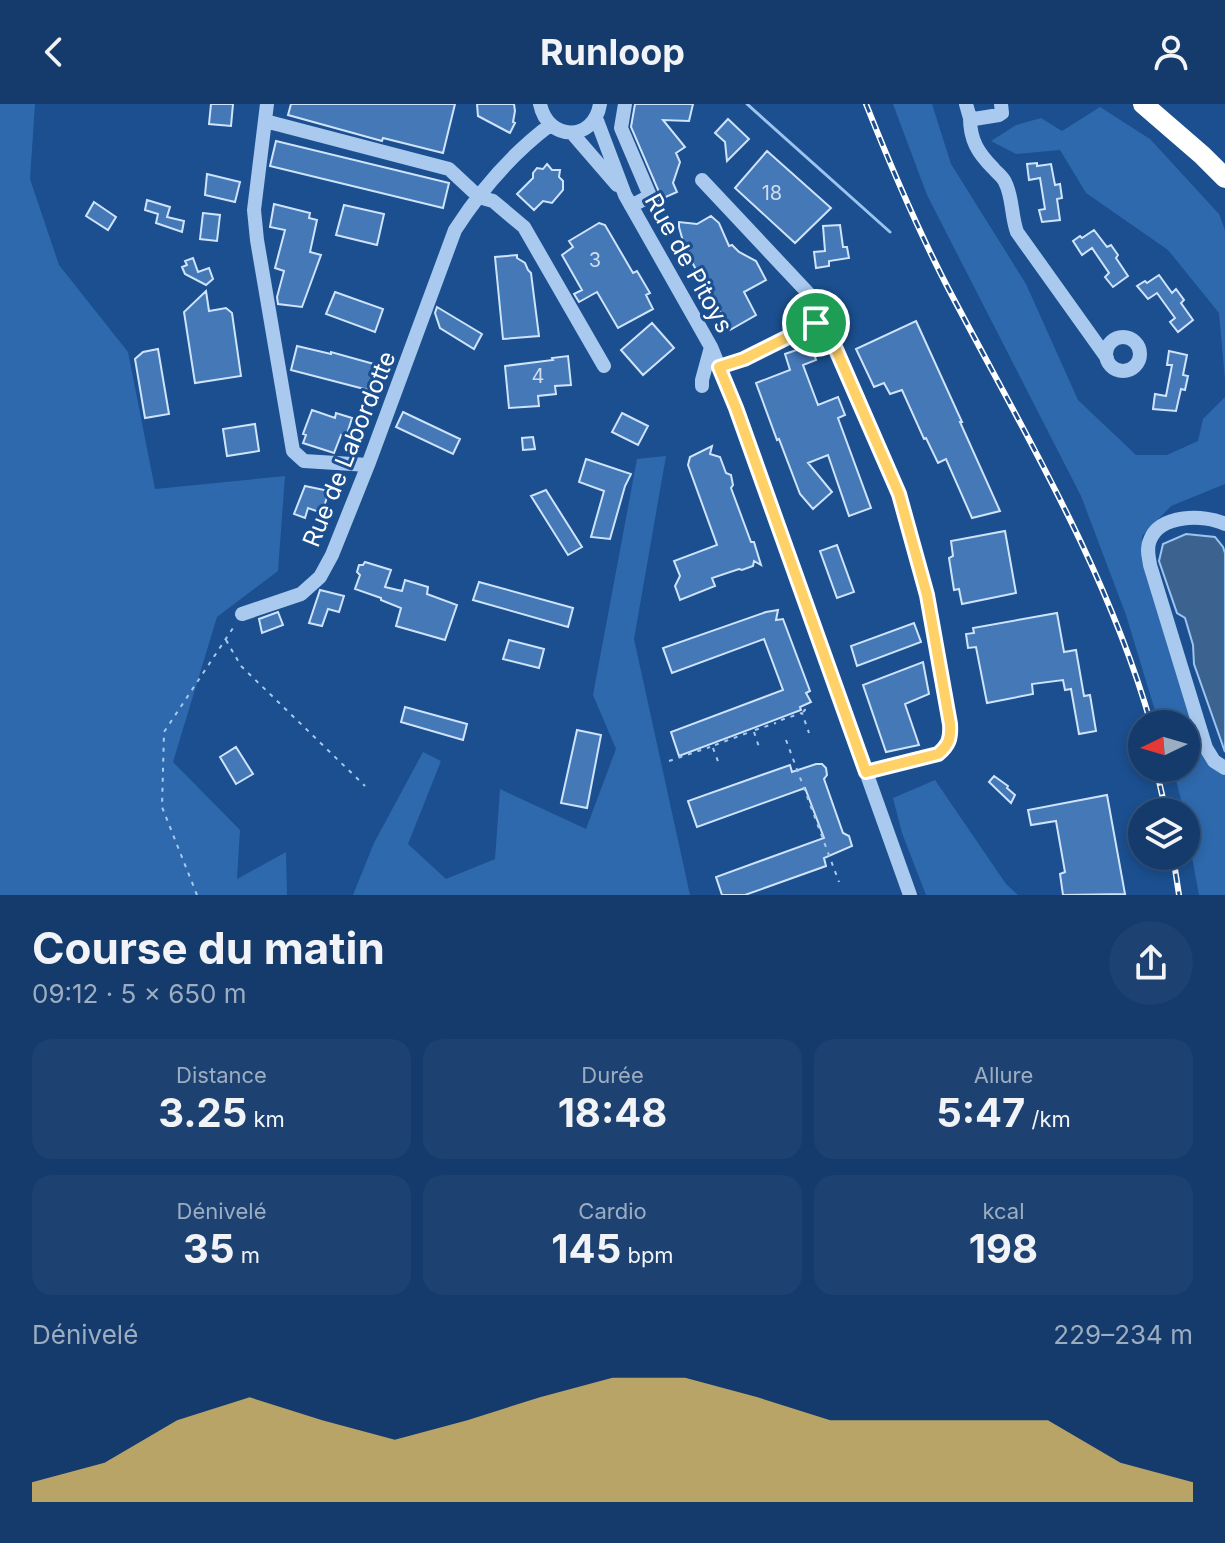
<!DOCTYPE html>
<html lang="fr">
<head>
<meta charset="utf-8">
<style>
	:root { --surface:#143b6b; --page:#1d4271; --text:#f1f3f6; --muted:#9dadc1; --line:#33557e; --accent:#ffd166 }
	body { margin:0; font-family:Inter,sans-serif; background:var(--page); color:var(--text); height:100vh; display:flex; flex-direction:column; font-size:30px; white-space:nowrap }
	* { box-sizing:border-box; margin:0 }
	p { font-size:26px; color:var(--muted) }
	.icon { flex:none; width:44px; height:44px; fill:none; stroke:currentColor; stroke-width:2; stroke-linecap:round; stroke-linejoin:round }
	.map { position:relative; height:791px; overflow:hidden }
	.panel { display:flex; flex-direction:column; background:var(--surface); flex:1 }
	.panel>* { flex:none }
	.needle { width:52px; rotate:265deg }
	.tools { position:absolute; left:1128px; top:606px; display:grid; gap:16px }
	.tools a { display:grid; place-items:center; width:72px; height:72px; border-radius:50%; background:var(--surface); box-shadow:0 4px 12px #0003,0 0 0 2px var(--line); font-size:40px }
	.pin { position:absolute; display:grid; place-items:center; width:68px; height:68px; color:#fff; margin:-34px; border:4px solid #fff; border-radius:50%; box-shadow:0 2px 8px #0007 }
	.round { display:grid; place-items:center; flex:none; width:84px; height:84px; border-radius:42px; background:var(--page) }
	.overview { display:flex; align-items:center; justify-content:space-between; height:136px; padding:0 32px }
	h1 { font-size:44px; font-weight:700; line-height:60px }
	.metrics { display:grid; grid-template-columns:repeat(3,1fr); gap:12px; height:136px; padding:8px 32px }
	.metrics div { display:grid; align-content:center; border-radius:20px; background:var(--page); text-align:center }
	.metrics b { font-size:40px; font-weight:700 }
	.metrics small { font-size:22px; font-weight:400 }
	.metrics p { font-size:22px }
	.chart { height:224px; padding:16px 32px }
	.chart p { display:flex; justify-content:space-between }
	.chart svg { width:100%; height:144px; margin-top:8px; fill:var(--accent); opacity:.7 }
	header { display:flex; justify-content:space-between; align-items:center; height:104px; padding:0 32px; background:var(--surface); font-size:36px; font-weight:700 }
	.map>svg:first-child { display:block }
	.green { fill:#2e69ad }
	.water { fill:#3c6290; stroke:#9cc4f0; stroke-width:2 }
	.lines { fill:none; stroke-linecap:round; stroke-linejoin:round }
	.stream { stroke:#9cc4f0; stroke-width:3 }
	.building { fill:#4478b7; stroke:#cfe3fa; stroke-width:2 }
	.path { stroke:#a9c9ee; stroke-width:2; stroke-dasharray:4 6; stroke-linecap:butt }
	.minor { stroke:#a9c9ee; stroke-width:14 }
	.highway { stroke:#fff; stroke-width:20 }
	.rail-casing { stroke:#fff; stroke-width:6 }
	.rail { stroke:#1b4f8f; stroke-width:3; stroke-dasharray:9; stroke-linecap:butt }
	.route-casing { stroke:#fff; stroke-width:16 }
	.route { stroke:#ffd166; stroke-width:10 }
	.labels { text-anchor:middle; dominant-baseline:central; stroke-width:6; stroke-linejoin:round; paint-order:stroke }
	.number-label { font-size:20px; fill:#d0dded }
	.street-label { font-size:24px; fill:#fff; stroke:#1b4f8f }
</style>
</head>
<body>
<header><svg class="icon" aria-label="back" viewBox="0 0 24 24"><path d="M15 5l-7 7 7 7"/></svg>Runloop<svg class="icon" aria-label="person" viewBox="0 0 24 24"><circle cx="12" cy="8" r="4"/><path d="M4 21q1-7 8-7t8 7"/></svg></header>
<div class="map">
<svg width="1225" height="791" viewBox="0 0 1225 791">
	<rect width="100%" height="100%" fill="#1b4f8f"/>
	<!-- green -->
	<path class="green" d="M0 0H35L30 75 59 161 128 248 155 385 285 372 278 467 217 513 173 658 240 726 237 775 286 748 287 791H0Z
		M893 0H932L951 60 1026 180 1078 296 1136 351H1167L1198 337 1203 315 1225 293V380L1171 402 1142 432 1145 457 1207 654 1225 671V791H1199L1186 720V708H1184L1173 664H1186V620H1159L1126 511 1081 392 927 91Z
		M1100 3 1150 35 1219 110 1225 126V276L1219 209 1168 146 1086 89 1060 46 1016 50 991 37 1016 21 1041 14 1062 27Z
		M666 352 634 535 690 791H353L374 739 423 648 441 657 408 740 446 775 495 755 500 685 586 725 616 645 593 591 637 355Z
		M935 676 1006 780 1018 791H926L902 729 893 694Z"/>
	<!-- water -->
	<path class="water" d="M1186 430 1215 433 1223 443 1225 449V648L1194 560 1193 541 1185 514 1177 509 1159 457 1163 440Z"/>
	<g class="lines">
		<!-- stream -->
		<path class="stream" d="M747 0 890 128"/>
	</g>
	<!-- building -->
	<path class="building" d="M211 0H233L231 22 209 20Z
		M291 0H455L443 49 383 34 382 37 288 11Z
		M477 0H514L515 7 513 18 515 19 510 29 478 12Z
		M635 0H693L689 17 663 16 685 43 676 49 680 58 673 79 677 88 659 96V88L631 23Z
		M728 15 749 35 727 57 725 38 715 29Z
		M276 37 449 79 443 104 270 62Z
		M767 47 831 104 795 139 735 84Z
		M1037 59V62L1051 60 1055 81 1060 80 1062 94 1057 95 1060 116 1042 118 1039 106 1045 105 1040 74 1029 76 1027 60Z
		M547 60 552 66H560L559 73 563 77V86L552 99 543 97 534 106 517 90 533 74V69L537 64 543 65Z
		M207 70 240 78 235 98 205 91Z
		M147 96 170 103 167 113 184 117 182 128 156 119 158 110 145 106Z
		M94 98 116 113 108 126 86 112Z
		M274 100 310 109 309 114 317 116 310 148 321 151 302 203 278 200 277 193 284 167 275 164 285 126 270 123Z
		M344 101 384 110 377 141 336 131Z
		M203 109 220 111 217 137 200 135Z
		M711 112 719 119 729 142 732 141 739 148 756 157 766 176 744 188 756 211 730 226 689 153 688 155 679 123V118L697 120Z
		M599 119 605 121 633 169 637 167 650 189 646 191 653 205 618 224 597 188 579 198 574 190 582 186 562 151 573 143 569 137Z
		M840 121 843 143H847L849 154 829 157V162L816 164 814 148 825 147 823 122Z
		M1094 126 1107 143 1111 141 1118 151 1116 154 1128 172 1113 183 1105 173 1109 169 1092 144 1082 151 1073 137 1080 132 1082 134Z
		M517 151V154L525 159 528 166 531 169 539 232 503 235 495 153Z
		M193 154 198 168 209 164 213 175 206 181 185 170 182 163 187 161 185 157Z
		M1159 171 1172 189 1176 185 1184 196 1181 199 1193 216 1178 228 1170 218 1175 214 1157 189 1148 195 1137 182 1145 177 1147 179Z
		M206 187 209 207 226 204 232 209 241 272 195 279 184 208Z
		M335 188 383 205 375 228 326 210Z
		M437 203 482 230 474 245 440 224 435 209Z
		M916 217 962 318H960L1000 407 972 414 946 355 938 359 926 334 924 335 902 286 890 290 884 279 874 283 856 245Z
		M652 219 674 244 643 271 621 246Z
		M811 241 816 256 803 261 818 301 838 293 845 311 838 314 871 404 849 412 828 351 808 359 832 388 813 405 800 390 779 335 777 336 756 279 790 266 785 250Z
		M297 242 331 250V248L381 262 372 287 291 266Z
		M158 245 169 310 145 314 135 255 143 248Z
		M1169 247 1187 251 1183 271 1188 272 1185 286 1181 285 1176 307 1153 305 1155 290 1166 292 1172 261H1167Z
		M568 252 571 281 555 282 556 290 538 292 539 302 509 304 505 262 553 256 552 254Z
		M312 306 335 314 336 309 352 314 346 333 341 331 334 349 303 339 306 331 303 330Z
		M403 308 460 335 453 350 396 323Z
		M622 309 648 322 638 341 612 328Z
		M255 320 259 347 227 352 223 325Z
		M533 333 535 345 523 346 522 334Z
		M712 342 710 350 720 353 726 369 731 371 733 381 731 384 751 438H754L761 461 754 457 753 462 742 466 739 465 712 474 715 482 680 496 675 482 680 472 674 457 717 441 688 361 690 353Z
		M586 355 631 370 625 382 610 435 591 433 604 387 579 378Z
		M305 382 329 387 322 409 308 404 305 414 294 410Z
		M546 386 582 443 568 451 531 392Z
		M1005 427 1016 489 962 500 959 485 954 486 949 454 953 452 951 437Z
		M837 441 854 488 837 494 820 447Z
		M365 458 391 466 385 483 402 487 405 476 428 483 427 490 457 501 445 536 396 522 401 504 381 496V494L355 485 360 471 357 468 359 461H363Z
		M479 478 573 504 568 523 473 496Z
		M320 486 344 492 339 508 328 505 322 522 309 519Z
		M778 506 776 516 783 515 810 587 806 589 811 598 800 603 801 606 679 652 671 628 783 586 764 535 672 569 663 544 766 508Z
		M278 508 283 521 262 529 259 515Z
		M1057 509 1064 548 1076 546 1084 592 1090 591 1096 627 1079 630 1071 585 1065 586 1063 576 1032 580 1033 590 987 599 976 543 968 544 966 530 974 529 973 524Z
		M914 519 921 538 857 562 851 542Z
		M509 536 544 545 539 564 503 555Z
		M923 558 929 590 905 600 919 641 886 648 863 581Z
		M405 603 467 620 463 636 401 618Z
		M577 626 601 631 587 704 561 699Z
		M236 643 253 670 236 680 220 653Z
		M816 660H822L826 664 827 671 824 675 843 729 849 732 852 742 824 754 826 762 745 791H722L716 773 824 734 805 684 697 723 688 697 790 661 792 668Z
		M994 672 1008 682 1007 684 1015 691 1011 699 989 678Z
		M1107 691 1125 790 1063 791 1060 770 1065 768 1056 717 1031 721 1028 706Z"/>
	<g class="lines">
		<!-- path -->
		<path class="path" d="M226 536 241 562 365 682
			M803 608 805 606 803 600
			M781 616 802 609 809 629
			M755 626 776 619
			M754 628 760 646
			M786 636 839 778
			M715 641 750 628
			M713 644 719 660
			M669 657 710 643
			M197 791 162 703 164 628 235 521"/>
		<!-- minor -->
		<path class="minor" d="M267 0 254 106 257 136 293 347 304 357 368 361
			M540 0C548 38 594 38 600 0
			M625 0 621 24 650 92 631 102
			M966 0 970 14 974 15 999 11 1002 9 1001 0
			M596 14 625 91 711 243 736 304 910 791
			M970 14C970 36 978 49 993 64 997 69 1003 73 1005 78 1013 93 1011 112 1017 128L1107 254
			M265 17 449 65 479 93
			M572 29 617 81
			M702 76 809 190 815 206 816 219
			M479 93 493 97 524 123 604 262
			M1106 250a17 17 0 1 1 34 0a17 17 0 1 1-34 0Z
			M719 263 744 255 816 219 824 224 834 239 899 390 927 491 950 620C951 634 949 641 938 650L866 668
			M702 282V276L711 243
			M1225 420C1204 410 1160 410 1150 436 1146 445 1149 453 1150 461L1206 644 1214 657 1225 664
			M242 510 301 490 320 473 332 451 368 361 455 126C480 87 513 49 550 21"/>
		<!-- highway -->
		<path class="highway" d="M1143 0 1202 51 1225 74"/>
		<defs>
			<path id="rail" d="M866 0C891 63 917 124 948 184 1023 327 1106 463 1151 620
				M1156 664 1166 708
				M1173 752 1179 791"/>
		</defs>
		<!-- rail casing -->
		<use href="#rail" class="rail-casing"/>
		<!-- rail -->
		<use href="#rail" class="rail"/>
	</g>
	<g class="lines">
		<defs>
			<path id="route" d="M816 219 824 224 831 234 899 390 927 491 950 620C951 634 949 641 938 650L866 668 736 304 719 263 744 255Z"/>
		</defs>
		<!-- route casing -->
		<use href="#route" class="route-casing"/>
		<!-- route -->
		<use href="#route" class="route"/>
	</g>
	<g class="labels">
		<!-- number labels -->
		<g class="number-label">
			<text x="772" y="89">18</text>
			<text x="595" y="156">3</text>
			<text x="538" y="272">4</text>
		</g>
		<!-- street labels -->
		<g class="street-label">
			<text transform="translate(689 159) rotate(61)">Rue de Pitoys</text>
			<text transform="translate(349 345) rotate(-68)">Rue de Labordotte</text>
		</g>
	</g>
</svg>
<div class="tools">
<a><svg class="needle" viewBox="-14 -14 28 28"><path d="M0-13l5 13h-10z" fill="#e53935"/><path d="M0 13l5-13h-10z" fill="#9dadc1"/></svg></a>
<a><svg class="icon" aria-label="layers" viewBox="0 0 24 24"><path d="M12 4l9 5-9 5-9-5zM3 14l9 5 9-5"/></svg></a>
</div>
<div class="pin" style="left:816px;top:219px;background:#1e9e55"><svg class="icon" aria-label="arrive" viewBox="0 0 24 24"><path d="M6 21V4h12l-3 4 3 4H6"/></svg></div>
</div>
<section class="panel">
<div class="overview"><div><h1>Course du matin</h1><p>09:12 · 5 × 650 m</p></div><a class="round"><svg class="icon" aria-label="share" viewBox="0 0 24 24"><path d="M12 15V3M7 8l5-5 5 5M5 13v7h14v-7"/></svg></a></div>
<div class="metrics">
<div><p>Distance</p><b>3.25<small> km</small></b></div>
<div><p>Durée</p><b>18:48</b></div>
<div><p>Allure</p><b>5:47<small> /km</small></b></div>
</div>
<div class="metrics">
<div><p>Dénivelé</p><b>35<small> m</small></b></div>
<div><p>Cardio</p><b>145<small> bpm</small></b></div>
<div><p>kcal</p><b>198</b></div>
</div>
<div class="chart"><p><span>Dénivelé</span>229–234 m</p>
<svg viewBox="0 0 160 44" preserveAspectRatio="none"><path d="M0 44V38L10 32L20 19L30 12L40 19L50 25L60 19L70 12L80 6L90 6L100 12L110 19L120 19L130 19L140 19L150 32L160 38V44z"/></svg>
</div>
</section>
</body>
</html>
